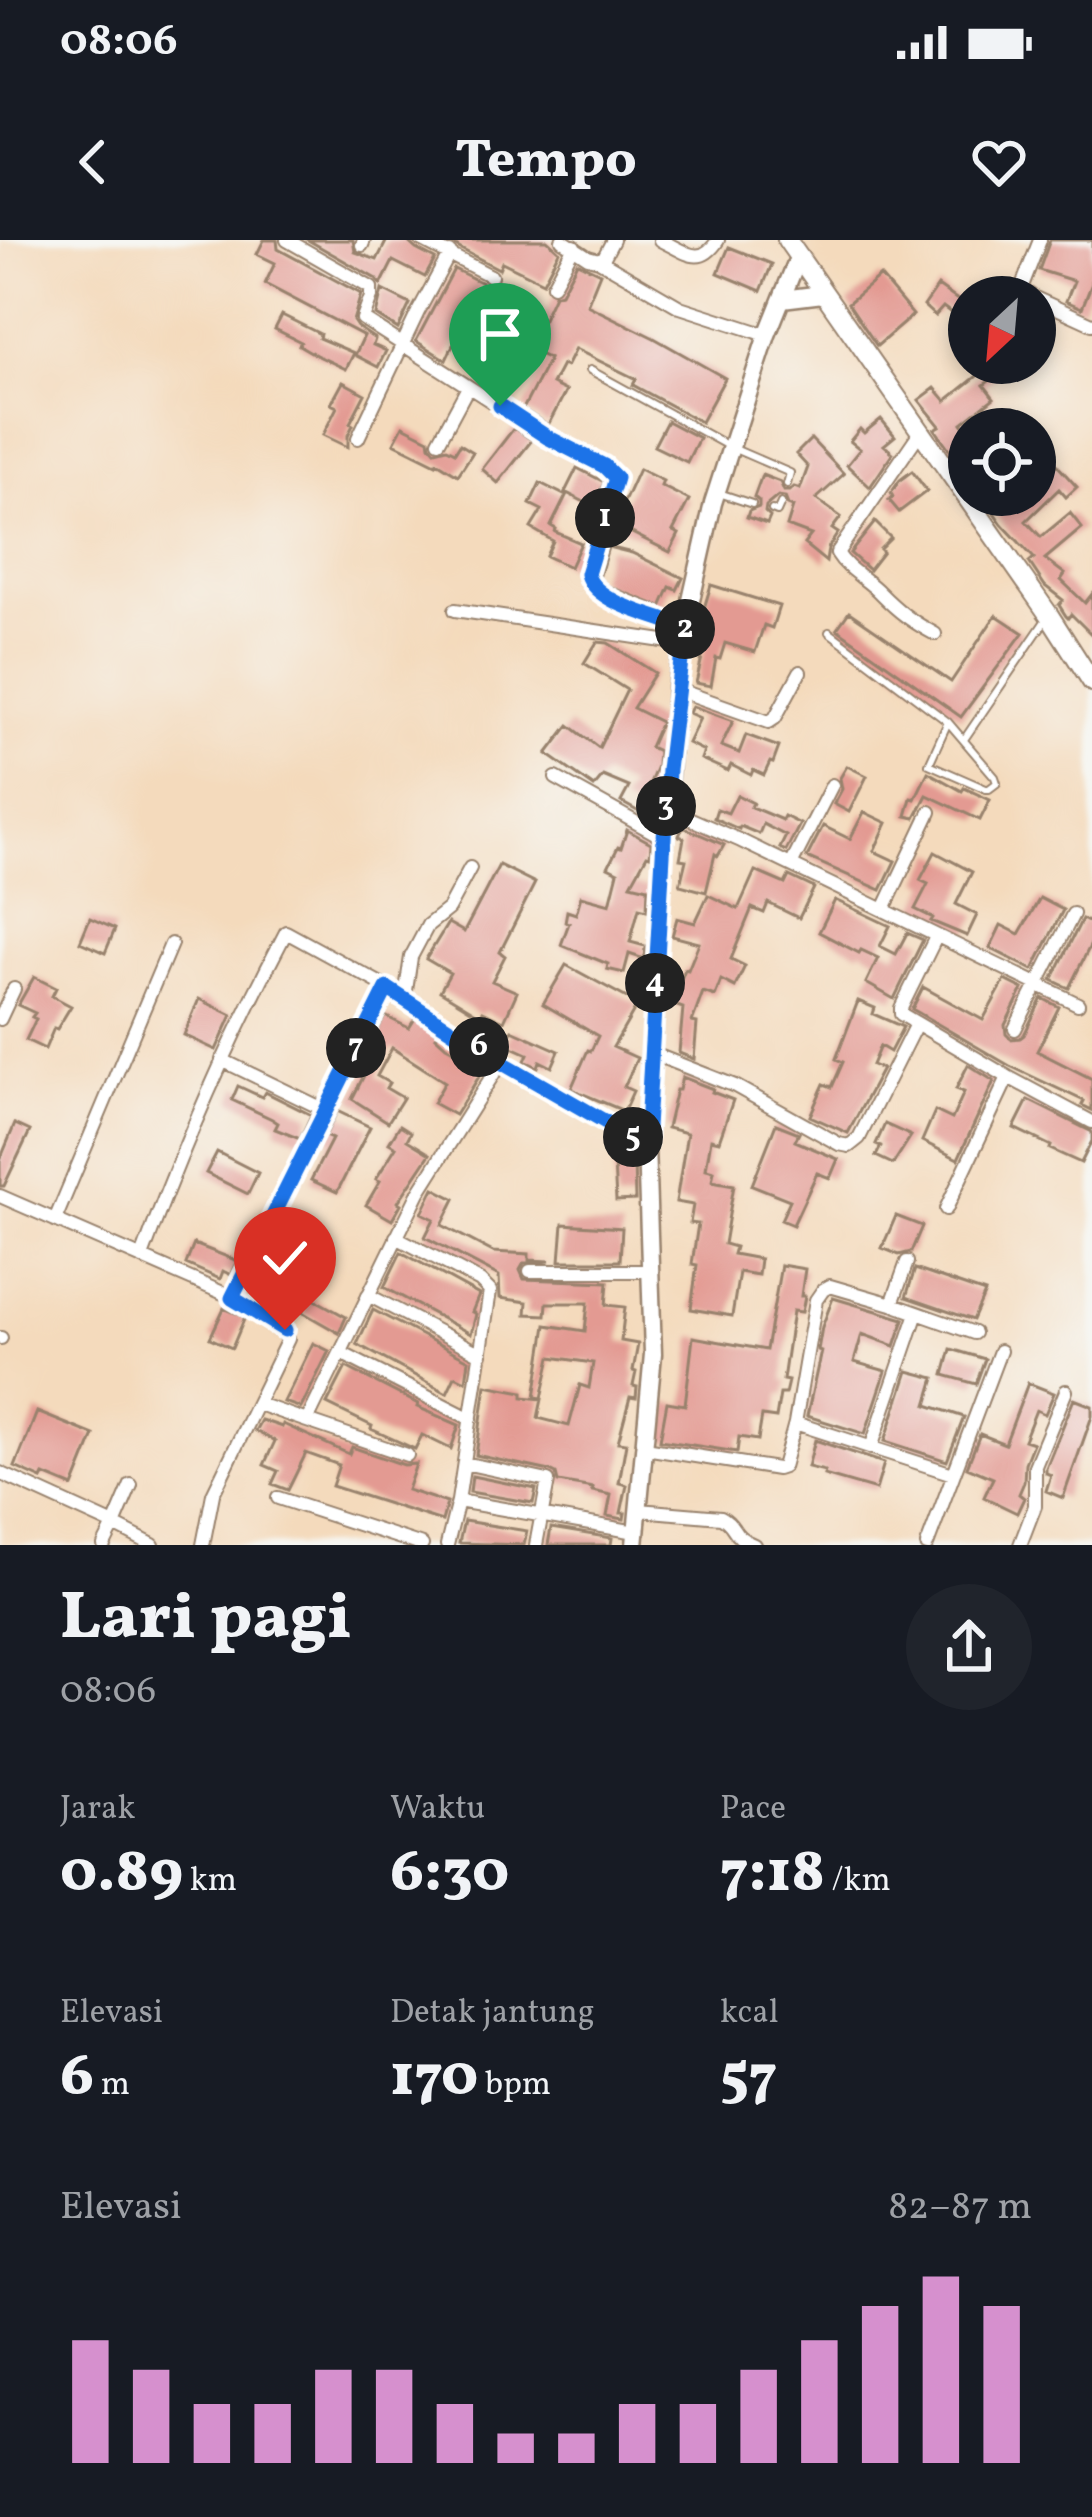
<!DOCTYPE html>
<html lang="id">
<head>
<meta charset="utf-8">
<style>
	:root { --surface:#171b24; --page:#20242c; --text:#f1f3f6; --muted:#9ea1a6; --accent:#d690ce }
	body { margin:0; font-family:Vollkorn,serif; background:var(--page); color:var(--text); height:100vh; display:flex; flex-direction:column; font-size:45px; white-space:nowrap }
	* { box-sizing:border-box; margin:0 }
	p { font-size:39px; color:var(--muted) }
	.icon { flex:none; width:66px; height:66px; fill:none; stroke:currentColor; stroke-width:2; stroke-linecap:round; stroke-linejoin:round }
	.map { position:relative; height:1305px; overflow:hidden }
	.panel { display:flex; flex-direction:column; background:var(--surface); flex:1 }
	.panel>* { flex:none }
	.needle { width:78px; rotate:206deg }
	.fabs { position:absolute; left:948px; top:36px; display:grid; gap:24px }
	.fabs a { display:grid; place-items:center; width:108px; height:108px; border-radius:50%; background:var(--surface); box-shadow:0 6px 18px #0003; font-size:60px }
	.pin { position:absolute; display:grid; place-items:center; width:102px; height:102px; color:#fff; margin:-123px -51px; border-radius:50% 50% 50% 0; rotate:-45deg; box-shadow:0 0 12px #0007 }
	.pin .icon { rotate:45deg }
	.km { position:absolute; width:60px; height:60px; margin:-30px; border-radius:50%; background:#222; color:#fff; font-size:33px; line-height:60px; text-align:center }
	.round { display:grid; place-items:center; flex:none; width:126px; height:126px; border-radius:63px; background:var(--page) }
	.overview { display:flex; align-items:center; justify-content:space-between; height:204px; padding:0 60px }
	h1 { font-size:66px; font-weight:800; line-height:90px }
	.stats { display:grid; grid-template-columns:repeat(3,1fr); gap:18px; height:204px; padding:12px 60px }
	.stats div { display:grid; align-content:center }
	.stats b { font-size:60px; font-weight:800 }
	.stats small { font-size:33px; font-weight:400 }
	.stats p { font-size:33px }
	.chart { height:336px; padding:24px 60px }
	.chart p { display:flex; justify-content:space-between }
	.chart svg { width:100%; height:216px; margin-top:12px; stroke:var(--accent); stroke-width:6 }
	.status { display:flex; justify-content:space-between; align-items:center; height:84px; padding:0 60px; background:var(--surface); direction:ltr }
	.status svg { height:33px; fill:currentColor }
	header { display:flex; justify-content:space-between; align-items:center; height:156px; padding:0 60px; background:var(--surface); font-size:54px; font-weight:800 }
	.map>svg:first-child { display:block }
	.building { fill:#e39a92 }
	.lines { fill:none; stroke-linecap:round; stroke-linejoin:round }
	.service-casing { stroke:#98826d; stroke-width:10 }
	.minor-casing { stroke:#98826d; stroke-width:16 }
	.secondary-casing { stroke:#98826d; stroke-width:21 }
	.primary-casing { stroke:#98826d; stroke-width:22 }
	.service { stroke:#fff; stroke-width:6 }
	.minor { stroke:#fff; stroke-width:12 }
	.secondary { stroke:#fff; stroke-width:16 }
	.primary { stroke:#fff; stroke-width:18 }
	.route-casing { stroke:#fff; stroke-width:24 }
	.route { stroke:#1a73e8; stroke-width:15 }
</style>
</head>
<body>
<div class="status"><b>08:06</b><svg viewBox="0 0 49 12"><path d="M0 12V9h3v3zM5 12V6h3v6zM10 12V3h3v9zM15 12V0h3v12zM26 1h20v11H26zM47 4h2v5h-2z"/></svg></div>
<header><svg class="icon" aria-label="back" viewBox="0 0 24 24"><path d="M15 5l-7 7 7 7"/></svg>Tempo<svg class="icon" aria-label="heart" viewBox="0 0 24 24"><path d="M12 20l-8-8c-3-5 5-10 8-4 3-6 11-1 8 4z"/></svg></header>
<div class="map">
<svg width="1092" height="1305" viewBox="0 0 1092 1305">
	<rect width="100%" height="100%" fill="#f6f6f2"/>
	<filter id="ink" filterUnits="userSpaceOnUse"><feTurbulence type="fractalNoise" baseFrequency=".00833" numOctaves="2"/><feDisplacementMap in="SourceGraphic" scale="24" xChannelSelector="R" yChannelSelector="G"/><feConvolveMatrix kernelMatrix="1 2 1 2 8 2 1 2 1" color-interpolation-filters="sRGB"/></filter>
	<filter id="wash" filterUnits="userSpaceOnUse"><feTurbulence type="fractalNoise" baseFrequency=".004" numOctaves="4" result="noise"/><feDisplacementMap in="SourceGraphic" scale="48" xChannelSelector="R" yChannelSelector="G"/><feGaussianBlur stdDeviation="2.7" result="paint"/><feColorMatrix in="noise" values="0 0 0 0 0 0 0 0 0 0 0 0 0 0 0 0 0 1.4 0 .05"/><feComposite in="paint" operator="in"/></filter>
	<g filter="url(#wash)">
		<rect width="100%" height="100%" fill="#f4dabc"/>
		<g id="blocks">
			<!-- building -->
			<path class="building" d="M264 0H277L278 9 361 54 353 81 357 87 375 99 373 105 386 111 378 127 355 115 364 96 265 44 275 23 257 14Z
				M308 0H353L355 12 377 20 387 0H406L416 9 435 19 425 37 393 21 381 45 376 39Z
				M454 0H547L559 11 543 42 502 22 499 29 459 8 452 3Z
				M1050 0H1092V43L1082 68 1066 61 1074 41 1039 30Z
				M729 7 772 24 761 51 718 33Z
				M577 22 600 33 587 65 654 98 725 138 701 182 633 145 636 139 575 109 566 127 562 125 552 144 566 151 548 185 523 169 549 119 529 109 554 55 561 53Z
				M454 29 482 43 446 120 416 101Z
				M880 36 913 75 877 106 848 63Z
				M938 46 969 68V86L943 67 935 76 924 66Z
				M382 50 410 64 398 89 376 75Z
				M282 75 320 94 319 98 354 113 346 129 316 115 299 105 301 102 275 89Z
				M987 128 994 137 984 145 994 158 962 183 969 193V237L935 189 940 186 919 160 935 148 946 161Z
				M343 142 365 154 350 183 353 185 348 195V207L323 195 337 167 331 164Z
				M881 179 895 196 884 205 893 213 870 247 847 225 860 209 850 201 860 189 864 193Z
				M667 181 699 198 687 222 654 206Z
				M403 186 429 199 430 205 435 211 447 208 455 212 460 204 473 212 458 235 437 222 436 224 394 203Z
				M514 188 532 200 498 243 482 229Z
				M811 199 844 234 816 259 841 277 832 289 838 293 828 308 826 322 804 304 811 295 787 286 793 267 788 265 785 257 778 256 766 266 765 272 770 277 767 284 747 277 749 271 759 267V261L754 257 762 235 780 242 784 251H790L794 247 800 249 808 227 796 214Z
				M1056 224 1077 247 1066 257 1059 249 1026 281 1041 297 1070 273 1082 288 1045 319 1065 334 1061 340 1085 363 1092 354V395L1071 374 1068 378 1066 376 1059 365 1063 360 1045 346 1029 322 1034 318 1002 284 984 258 988 255H1035V246Z
				M577 228 604 242 594 267 565 252Z
				M639 229 663 241 661 246 689 260 673 291 679 294 670 312 614 284Z
				M912 231 927 251 899 272 889 260 893 257 891 253 900 240Z
				M540 243 566 256 551 286 556 289 555 292 581 303 570 327 546 316 553 301 531 288 542 270 530 264Z
				M875 282 891 298 880 309 883 312 869 330 850 313Z
				M608 307 632 313 683 338 677 350 670 347 661 367 605 345 599 338Z
				M711 345 779 366 772 388 764 385 755 412 725 403 720 419 716 418 711 446 696 443 709 388 699 385Z
				M849 372 951 442 996 375 1023 393 961 477 837 389Z
				M597 402 608 403 655 433 633 468 661 482 650 507 658 511 657 526 649 545 655 546 653 571 650 578 621 562 629 547 603 536 594 547 547 514 569 485 599 508 627 450 584 423Z
				M692 466 733 481 721 506 739 513 746 495 779 507 773 523 770 522 764 535 753 530 751 535 731 525 728 531 701 519 704 511 688 503 700 478 689 473Z
				M847 526 867 536 849 572 834 564 842 549 840 538Z
				M928 532 962 551 964 548 990 560 980 580 927 555 915 578 906 576 911 558 915 559Z
				M737 555 753 563 751 567 782 580 784 576 800 584 786 611 780 608 786 596 763 584 759 594 740 586 739 589 714 578 717 569 728 573Z
				M864 572 887 583 874 611 895 621 881 650 807 617 823 586 850 599Z
				M683 587 724 605 718 616 715 614 706 652 680 645 686 620 680 619 684 598 679 596Z
				M627 590 651 603 650 616 647 615 631 644 648 648 647 670 639 668 630 702 645 706 644 719 629 714 624 733 607 729 608 724 561 705 569 683 565 682 567 671 576 674 581 656 610 664 618 632 608 627 618 607 621 608Z
				M935 612 972 632 956 664 977 675 967 696 931 681 933 678 915 669 928 644 920 640Z
				M499 625 535 643 500 712 505 716 492 741 517 752 504 781 483 771 481 776 440 751 450 733 426 719 448 683 464 692Z
				M755 631 785 644 789 636 814 648 799 678 768 663 764 673 752 668 731 719 745 726 735 747 721 740 715 756 703 752 692 782 697 783 694 819 679 813 683 768 669 763 677 744 679 745 685 729 688 730 699 703 672 696 677 678 695 683 708 655 738 669Z
				M1040 658 1063 670 1033 730 990 708 1001 685 1019 694Z
				M835 660 890 686 880 706 896 714 907 693 923 700 894 759 866 743 878 718 861 710 859 713 819 692Z
				M90 678 115 689 105 713 80 702Z
				M1082 679 1092 684V702L1069 748 1052 740Z
				M566 725 638 764 613 807 637 818 624 847 633 851 624 871 571 849 588 810 591 811 598 796 543 764Z
				M34 737 56 748 52 756 71 766 57 789 54 788 45 809 26 800 36 779 32 777 35 773 18 765Z
				M1005 740 1023 749 1005 785 1006 794 1011 799 1020 798 1024 795 1042 758 1059 767 1037 811 1092 839V870L1082 865 1084 861 1010 826 912 769 923 747 983 780Z
				M199 759 232 775 216 810 184 795Z
				M858 761 875 768 873 774 903 787 890 812 880 806 872 825 882 829 848 893 810 876 824 844 832 847 843 822 836 819Z
				M385 776 409 788 416 777 439 793 436 797 446 806 485 827 455 875 433 863 445 842 392 808 377 836 389 843 386 848 403 858 388 882 352 859 379 806 371 803Z
				M512 790 559 811 552 827 540 821 538 827 525 821 528 814 506 804Z
				M968 825 994 841 958 919 922 901 935 871 952 879 964 852 956 849Z
				M682 837 713 849 712 852 733 860 719 901 711 899 706 929 714 931 712 941 734 945 724 1004 735 1007 733 1014 760 1019 758 1035 739 1032 732 1076 691 1069 697 1025 692 1024 698 984 690 983 693 965 676 962 687 893 667 888 676 850H679Z
				M238 846 262 857 265 852 311 875 300 899 275 889 278 883 272 879 232 860Z
				M1028 860 1092 892V901L1081 923 1050 909 1051 906 1014 888Z
				M337 871 370 887 337 952 311 940 332 899 325 896Z
				M15 884 30 891 4 946H0V920Z
				M776 884 799 893 795 901 838 919 830 938 817 933 793 985 781 980 790 960 752 945Z
				M885 884 911 896 893 924 876 916 881 906 876 904Z
				M400 885 411 892 407 900 430 914 398 962 401 964 392 980 366 965 380 941 376 939 396 907 389 903Z
				M217 912 258 933 248 954 206 933Z
				M634 922 635 960 616 961 614 923Z
				M434 948 455 959 442 985 453 991 493 1012 529 1014V1020L550 1021 524 1023 520 1030 524 1039 608 1042 606 1065 625 1067 621 1101 638 1104 633 1131 636 1132 633 1146 637 1147 636 1158 630 1157 618 1202 626 1203 619 1243 627 1245 621 1273H625L624 1279 607 1276 611 1255 592 1251 593 1248 558 1242 556 1234 550 1231 476 1215 486 1145 523 1152V1157L542 1159 538 1178 569 1186 580 1145 589 1148 593 1123 551 1117 542 1158 535 1157 546 1085 585 1091 588 1063H547L546 1075 526 1074 527 1062 500 1058 499 1036 425 997 434 979 422 973Z
				M896 976 922 986 911 1012 899 1015 882 1008Z
				M563 984 622 988 620 1021H560Z
				M194 1004 238 1021 231 1035 223 1031 220 1039 186 1024Z
				M401 1012 479 1055 472 1072 476 1074 471 1094 384 1047Z
				M781 1025 805 1029 801 1056H805L802 1072 793 1071 783 1140 788 1141 785 1154H780L776 1178 762 1176 758 1200 739 1197 737 1212 660 1200 667 1162 685 1165 693 1097 766 1110Z
				M915 1029 985 1053 973 1080 906 1057Z
				M310 1057 346 1077 339 1093 302 1072Z
				M833 1058 904 1079 895 1106 862 1094 854 1122 886 1131 865 1194 807 1176 821 1111 818 1110 822 1087Z
				M224 1068 245 1077 232 1108 210 1098Z
				M373 1070 469 1120 466 1141 455 1136 447 1153 357 1104Z
				M313 1103 329 1111 301 1168 284 1162Z
				M951 1109 985 1119 976 1144 944 1135Z
				M346 1127 418 1164 417 1167 459 1185 451 1209 422 1195 415 1209 371 1189 372 1186 327 1164Z
				M908 1131 935 1138 927 1165 964 1177 947 1221 885 1201Z
				M1028 1143 1054 1153 1045 1174 1036 1170 1024 1200 1033 1203 1025 1223 1024 1242 1019 1254 1024 1258 1017 1273 984 1257 993 1238 967 1227 980 1194 1005 1204Z
				M1074 1159 1092 1166V1176L1063 1258 1046 1251 1051 1235 1046 1233V1228Z
				M37 1172 94 1195 73 1247 44 1235 42 1239 15 1227Z
				M261 1180 282 1187 283 1184 349 1214 352 1207 404 1225 416 1224 407 1250 447 1263 442 1281 332 1246 339 1225 306 1213 288 1250 272 1244 278 1231 264 1225 275 1201 255 1191Z
				M815 1200 884 1223 876 1250 824 1235 825 1231 808 1227Z
				M472 1236 536 1249 533 1263 470 1252Z
				M464 1281 527 1291 524 1305 459 1303Z
				M551 1288 612 1298 611 1305H548Z"/>
		</g>
	</g>
	<g filter="url(#ink)">
		<use href="#blocks" fill-opacity="0" stroke="#98826d" stroke-width="3"/>
		<g class="lines">
			<defs>
				<path id="service" d="M590 130 730 207 790 233 787 244
					M719 253 752 264
					M772 270 777 272 781 263
					M829 392 948 482 995 537 997 543 989 549H986L929 524 948 482
					M965 498 1047 378"/>
				<path id="minor" d="M287 0 371 48V57L363 79 547 197 610 231 615 238V245L587 340 598 353 607 358 685 387
					M421 0 491 36
					M562 0 588 17 599 20 604 17 613 0
					M660 0C686 12 700 28 718 0
					M362 5 364 0
					M599 20 680 67 767 95
					M553 45 574 6
					M1033 57 1024 51 1022 46 1040 0
					M1035 58 1092 84
					M920 192 837 313C848 331 866 338 880 353 899 372 911 381 935 394
					M358 198 418 72 450 13
					M439 201 468 147
					M455 370 683 404
					M676 449 769 482 775 478 800 432
					M556 538 664 598
					M666 568 741 601 1078 764
					M791 625 832 545
					M884 669 930 572
					M936 697 901 768V774L1008 837 1092 882
					M405 757 411 717 428 685 448 669 470 628
					M0 779 14 749
					M1015 789 1073 674
					M651 813 735 846 839 904 849 906 859 898 916 784
					M222 820 325 870
					M0 956 232 1057 387 748
					M946 969 1008 837
					M55 980 171 704
					M396 997 480 1041 490 1051 458 1261 447 1305
					M142 1017C183 905 230 798 286 692L405 757 501 822 646 905
					M530 1031H651
					M368 1055 481 1114
					M892 1064 907 1022
					M0 1098H1
					M341 1113 471 1179
					M258 1164 307 1181
					M795 1183 953 1234
					M645 1208 777 1229 783 1227 795 1183 816 1060 823 1050 830 1046 892 1064 974 1093
					M871 1208 917 1073
					M407 1215 307 1181 419 952 501 822
					M464 1223 548 1241 536 1305
					M0 1233 114 1285 104 1305
					M131 1245 114 1285 153 1305
					M278 1258 422 1305
					M458 1261 636 1292
					M639 1270 721 1277C738 1286 729 1295 754 1305
					M203 1305 213 1254 288 1099 281 1086 232 1057
					M927 1305 1000 1111
					M1020 1305 1035 1266V1226L1066 1151"/>
				<path id="secondary" d="M782 59 823 54
					M635 1305 653 1114 646 905 664 598 676 449 685 387 713 263 767 95 798 18"/>
				<path id="primary" d="M787 0 1049 375 1092 442"/>
			</defs>
			<!-- service casing -->
			<use href="#service" class="service-casing"/>
			<!-- minor casing -->
			<use href="#minor" class="minor-casing"/>
			<!-- secondary casing -->
			<use href="#secondary" class="secondary-casing"/>
			<!-- primary casing -->
			<use href="#primary" class="primary-casing"/>
			<!-- service -->
			<use href="#service" class="service"/>
			<!-- minor -->
			<use href="#minor" class="minor"/>
			<!-- secondary -->
			<use href="#secondary" class="secondary"/>
			<!-- primary -->
			<use href="#primary" class="primary"/>
		</g>
	</g>
	<g class="lines" filter="url(#ink)">
		<defs>
			<path id="route" d="M285 1090 232 1058 387 748 501 822 646 905 668 530 685 387C658 377 594 363 587 334L616 238 604 226 547 197 500 166"/>
		</defs>
		<!-- route casing -->
		<use href="#route" class="route-casing"/>
		<!-- route -->
		<use href="#route" class="route"/>
	</g>
</svg>
<div class="fabs">
<a><svg class="needle" viewBox="-14 -14 28 28"><path d="M0-13l5 13h-10z" fill="#e53935"/><path d="M0 13l5-13h-10z" fill="#9ea1a6"/></svg></a>
<a><svg class="icon" aria-label="locate" viewBox="0 0 24 24"><circle cx="12" cy="12" r="6"/><path d="M12 2v4M12 18v4M2 12h4M18 12h4"/></svg></a>
</div>
<div class="pin" style="left:500px;top:166px;background:#1e9e55"><svg class="icon" aria-label="arrive" viewBox="0 0 24 24"><path d="M6 21V4h12l-3 4 3 4H6"/></svg></div>
<div class="pin" style="left:285px;top:1090px;background:#d93025"><svg class="icon" aria-label="check" viewBox="0 0 24 24"><path d="M5 12l5 5 9-10"/></svg></div>
<b class="km" style="left:605px;top:278px">1</b>
<b class="km" style="left:685px;top:389px">2</b>
<b class="km" style="left:666px;top:566px">3</b>
<b class="km" style="left:655px;top:743px">4</b>
<b class="km" style="left:633px;top:897px">5</b>
<b class="km" style="left:479px;top:807px">6</b>
<b class="km" style="left:356px;top:808px">7</b>
</div>
<section class="panel">
<div class="overview"><div><h1>Lari pagi</h1><p>08:06</p></div><a class="round"><svg class="icon" aria-label="share" viewBox="0 0 24 24"><path d="M12 15V3M7 8l5-5 5 5M5 13v7h14v-7"/></svg></a></div>
<div class="stats">
<div><p>Jarak</p><b>0.89<small> km</small></b></div>
<div><p>Waktu</p><b>6:30</b></div>
<div><p>Pace</p><b>7:18<small> /km</small></b></div>
</div>
<div class="stats">
<div><p>Elevasi</p><b>6<small> m</small></b></div>
<div><p>Detak jantung</p><b>170<small> bpm</small></b></div>
<div><p>kcal</p><b>57</b></div>
</div>
<div class="chart"><p><span>Elevasi</span>82–87 m</p>
<svg viewBox="0 0 160 44" preserveAspectRatio="none"><path d="M5 44V19M15 44V25M25 44V32M35 44V32M45 44V25M55 44V25M65 44V32M75 44V38M85 44V38M95 44V32M105 44V32M115 44V25M125 44V19M135 44V12M145 44V6M155 44V12"/></svg>
</div>
</section>
</body>
</html>
